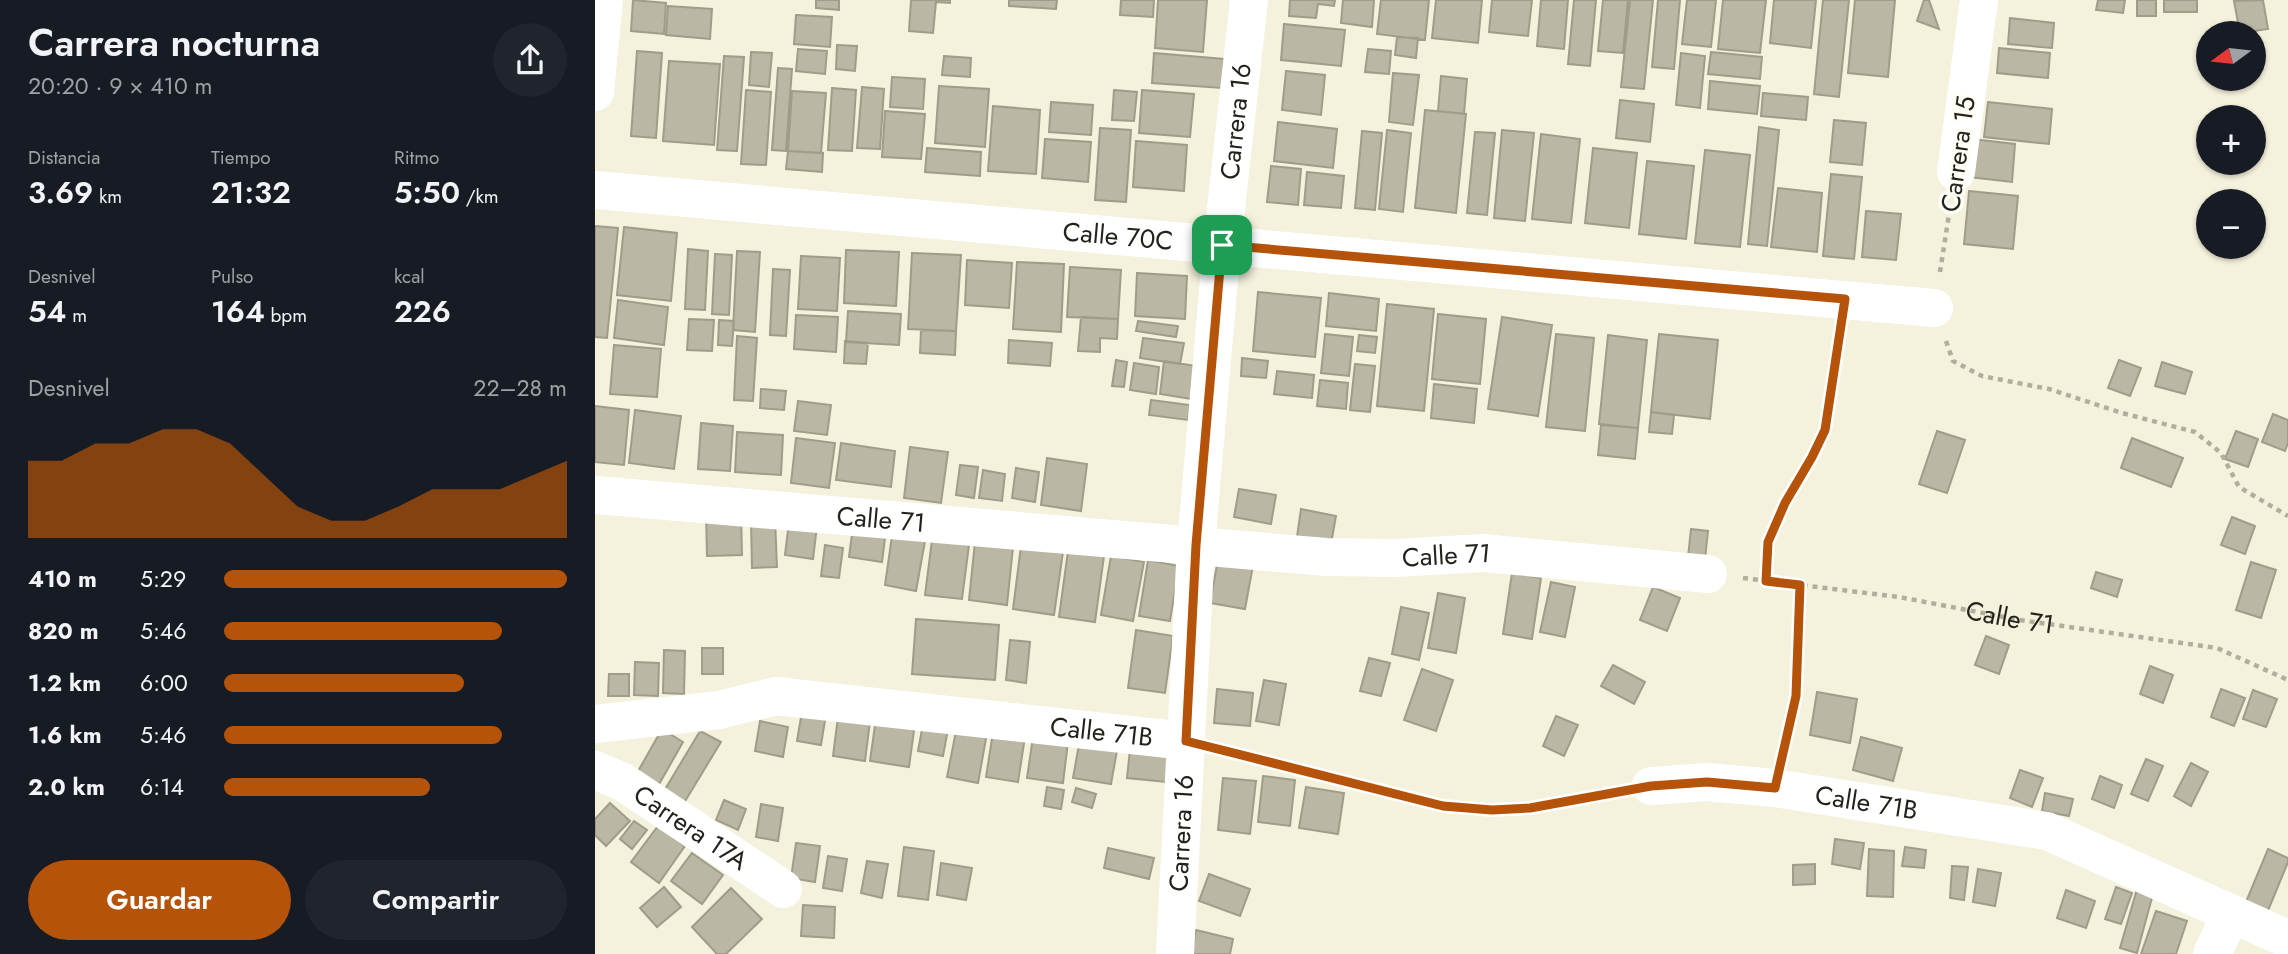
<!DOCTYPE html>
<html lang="es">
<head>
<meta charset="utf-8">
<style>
	:root { --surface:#171b24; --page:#20242c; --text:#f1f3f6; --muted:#9ea1a6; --accent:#b45309 }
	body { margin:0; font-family:Jost,sans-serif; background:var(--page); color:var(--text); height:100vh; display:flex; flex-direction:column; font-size:26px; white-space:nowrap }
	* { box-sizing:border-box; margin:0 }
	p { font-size:23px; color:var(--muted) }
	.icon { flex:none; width:38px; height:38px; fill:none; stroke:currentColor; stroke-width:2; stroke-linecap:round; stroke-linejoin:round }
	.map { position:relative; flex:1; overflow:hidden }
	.side { display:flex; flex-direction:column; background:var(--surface); width:595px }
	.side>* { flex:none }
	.needle { width:46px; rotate:255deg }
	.fabs { position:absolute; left:1601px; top:21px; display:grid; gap:14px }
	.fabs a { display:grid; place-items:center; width:70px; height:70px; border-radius:50%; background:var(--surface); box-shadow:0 2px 5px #0004; font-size:35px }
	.pin { position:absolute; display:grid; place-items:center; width:60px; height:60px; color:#fff; margin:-30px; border-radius:14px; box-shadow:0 4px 10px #0006 }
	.round { display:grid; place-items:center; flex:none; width:74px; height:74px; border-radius:37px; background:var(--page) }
	.overview { display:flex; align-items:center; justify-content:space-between; height:119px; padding:0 28px }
	h1 { font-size:38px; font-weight:600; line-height:52px }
	.metrics { display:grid; grid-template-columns:repeat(3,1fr); gap:10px; height:119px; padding:7px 28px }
	.metrics div { display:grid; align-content:center }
	.metrics b { font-size:30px; font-weight:600 }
	.metrics small { font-size:19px; font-weight:400 }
	.metrics p { font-size:19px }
	.chart { height:196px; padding:14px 28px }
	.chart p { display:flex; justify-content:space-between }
	.chart svg { width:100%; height:126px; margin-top:7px; fill:var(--accent); opacity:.7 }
	.action { display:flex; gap:14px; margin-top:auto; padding:14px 28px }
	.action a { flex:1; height:80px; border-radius:42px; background:var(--accent); color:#fff; font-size:28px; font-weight:600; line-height:80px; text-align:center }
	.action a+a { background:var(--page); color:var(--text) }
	ul { padding:0 28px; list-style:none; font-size:23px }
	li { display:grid; grid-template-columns:112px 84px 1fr; align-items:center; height:52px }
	li i { height:18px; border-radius:9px; background:var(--accent) }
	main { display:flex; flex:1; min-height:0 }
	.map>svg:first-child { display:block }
	.building { fill:#bab7a5; stroke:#9f9c8a; stroke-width:2 }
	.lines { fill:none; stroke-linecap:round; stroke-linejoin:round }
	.path { stroke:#b1ae9e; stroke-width:4.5; stroke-dasharray:5 5; stroke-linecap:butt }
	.minor { stroke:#fff; stroke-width:38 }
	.route-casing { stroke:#fff; stroke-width:14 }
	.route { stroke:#b45309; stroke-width:9 }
	.labels { text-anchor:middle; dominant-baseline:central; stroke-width:7; stroke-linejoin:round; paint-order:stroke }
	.street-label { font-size:26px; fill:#23221b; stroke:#fffef6 }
</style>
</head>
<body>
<main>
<section class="side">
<div class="overview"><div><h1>Carrera nocturna</h1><p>20:20 · 9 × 410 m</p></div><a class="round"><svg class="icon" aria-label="share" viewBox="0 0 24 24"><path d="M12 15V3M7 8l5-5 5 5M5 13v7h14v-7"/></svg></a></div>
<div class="metrics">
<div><p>Distancia</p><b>3.69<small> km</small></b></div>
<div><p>Tiempo</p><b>21:32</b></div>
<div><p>Ritmo</p><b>5:50<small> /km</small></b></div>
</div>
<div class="metrics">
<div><p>Desnivel</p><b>54<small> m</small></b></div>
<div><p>Pulso</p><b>164<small> bpm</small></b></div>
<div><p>kcal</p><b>226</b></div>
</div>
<div class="chart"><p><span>Desnivel</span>22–28 m</p>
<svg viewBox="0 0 160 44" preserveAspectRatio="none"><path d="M0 44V17L10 17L20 11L30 11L40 6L50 6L60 11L70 22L80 33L90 38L100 38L110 33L120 27L130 27L140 27L150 22L160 17V44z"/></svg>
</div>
<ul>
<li><b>410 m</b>5:29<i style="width:100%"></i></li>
<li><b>820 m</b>5:46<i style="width:81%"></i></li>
<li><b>1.2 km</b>6:00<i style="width:70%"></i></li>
<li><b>1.6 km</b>5:46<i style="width:81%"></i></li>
<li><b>2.0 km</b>6:14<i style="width:60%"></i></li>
</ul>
<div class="action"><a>Guardar</a><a>Compartir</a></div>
</section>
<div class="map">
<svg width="1693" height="954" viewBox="0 0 1693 954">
	<rect width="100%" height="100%" fill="#f4f1dd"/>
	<!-- building -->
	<path class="building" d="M38 0 71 3 69 34 36 31Z
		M221 0H244V10L221 8Z
		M316 0H355V3L341 2 338 33 314 31Z
		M414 0H462L461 9 414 6Z
		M526 0H559L558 17 525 15Z
		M563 0H612L608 52 560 48Z
		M695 0H740L739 6 723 4 721 18 694 16Z
		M748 0H779L777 27 746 23Z
		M786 0H834L830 40 782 34Z
		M841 0H887L883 43 837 38Z
		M897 0H937L933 36 894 32Z
		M946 0H973L969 49 942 46Z
		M979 0H1001L995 66 973 64Z
		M1008 0H1033L1028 53 1003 51Z
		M1035 0H1058L1049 89 1026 87Z
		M1063 0H1085L1079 69 1057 67Z
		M1092 0H1121L1116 47 1087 44Z
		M1128 0H1171L1165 53 1123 49Z
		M1179 0H1221L1216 48 1175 43Z
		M1228 0H1254L1244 97 1219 94Z
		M1260 0H1300L1293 77 1253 73Z
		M1329 0H1334L1344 29 1322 21Z
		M1503 0H1530L1528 13 1501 10Z
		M1542 0H1561V16H1542Z
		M1569 0H1602V12H1569Z
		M1668 0 1673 29 1645 33 1639 1Z
		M73 6 117 9 115 39 71 35Z
		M201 15 237 17 235 47 199 44Z
		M1415 18 1459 23 1457 48 1413 44Z
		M689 24 750 30 746 66 686 60Z
		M802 37 823 38 821 58 800 55Z
		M242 45 262 46 260 71 241 69Z
		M1404 48 1455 53 1453 78 1402 73Z
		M203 49 232 51 230 74 201 71Z
		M773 49 796 51 794 74 770 72Z
		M42 51 67 53 61 138 36 136Z
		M156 52 177 53 174 87 154 85Z
		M1116 52 1167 57 1165 79 1113 74Z
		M559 53 629 59 627 88 557 83Z
		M1086 53 1110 56 1105 108 1081 105Z
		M129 56 149 57 142 151 122 150Z
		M349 56 376 58 375 77 347 75Z
		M74 61 125 64 119 145 68 141Z
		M183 68 197 69 191 151 177 150Z
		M691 71 730 75 726 115 687 110Z
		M798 73 824 75 818 125 794 122Z
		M846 76 872 79 869 114 843 111Z
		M297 77 330 79 328 109 295 107Z
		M1115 81 1165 86 1162 114 1113 109Z
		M344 86 394 89 390 147 340 143Z
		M267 87 289 89 285 149 262 148Z
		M237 88 261 90 257 151 233 150Z
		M151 90 176 92 171 165 146 164Z
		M519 90 542 92 539 121 517 120Z
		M547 90 599 94 595 137 544 133Z
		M197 91 231 93 226 153 193 151Z
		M1168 93 1213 97 1211 120 1166 116Z
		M1025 100 1059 104 1055 142 1021 138Z
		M456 102 498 105 496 135 454 132Z
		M1393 102 1457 109 1454 144 1389 137Z
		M398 106 445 110 441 174 393 171Z
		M830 110 871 114 861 213 820 208Z
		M290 111 330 114 326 159 287 157Z
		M1239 120 1271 123 1267 165 1235 162Z
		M683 122 742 129 738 168 679 161Z
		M1164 127 1184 130 1172 246 1153 244Z
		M505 128 536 130 531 202 500 200Z
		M792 130 816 133 808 212 784 209Z
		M907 130 939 133 930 221 899 218Z
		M767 131 787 133 780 210 760 208Z
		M880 132 900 133 892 215 872 213Z
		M946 134 985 139 976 223 937 219Z
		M450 139 496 142 493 182 447 178Z
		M1377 139 1420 144 1417 182 1374 177Z
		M541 141 592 145 589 191 538 187Z
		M332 148 386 152 385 176 330 172Z
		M998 148 1042 153 1034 228 990 223Z
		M1110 150 1155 155 1145 247 1100 243Z
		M193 151 228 153 227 172 191 169Z
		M1052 161 1099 166 1091 239 1044 234Z
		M676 166 706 169 703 205 672 202Z
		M712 172 749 176 746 208 709 205Z
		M1236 174 1267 177 1259 259 1228 256Z
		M1183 188 1227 193 1222 252 1176 247Z
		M1374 191 1423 196 1418 249 1369 244Z
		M1271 211 1306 214 1301 260 1267 257Z
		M0 226 23 228 12 338 0 337Z
		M29 227 82 233 76 301 22 295Z
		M93 249 113 251 110 310 90 309Z
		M251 250 304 252 301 306 249 303Z
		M142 251 165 252 160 332 138 330Z
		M317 253 366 255 361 331 313 329Z
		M120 254 137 255 134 315 117 314Z
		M206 256 245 258 242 311 203 309Z
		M372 260 417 263 414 308 370 305Z
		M422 262 469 264 466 332 418 329Z
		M475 267 526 270 523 319 472 317Z
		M178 269 195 270 191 336 175 335Z
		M542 273 592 276 590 319 540 316Z
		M663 292 726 298 720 357 658 351Z
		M734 293 784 299 781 331 731 326Z
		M23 300 73 307 69 345 19 338Z
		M792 304 839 309 829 411 782 406Z
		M253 311 306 314 304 345 251 342Z
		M843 314 891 319 885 384 837 379Z
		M201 315 243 317 241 352 199 349Z
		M486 317 523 319 522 339 505 338V352L483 351Z
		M907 317 957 325 943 416 893 409Z
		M94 319 119 320 117 351 92 350Z
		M124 320 139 321 137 346 123 345Z
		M543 321 583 326 581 337 541 331Z
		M326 330 361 331 360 355 325 353Z
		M730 334 758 337 754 376 726 373Z
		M961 334 999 338 990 431 951 427Z
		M1064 334 1123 340 1115 419 1056 412Z
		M764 335 782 337 780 353 762 351Z
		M1013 335 1052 340 1043 428 1004 424Z
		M142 336 162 338 158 401 139 400Z
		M548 338 589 343 585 364 545 358Z
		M414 340 457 343 455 366 413 363Z
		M250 341 273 343 271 364 249 363Z
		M19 345 66 349 62 397 15 394Z
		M647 358 673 361 671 378 646 376Z
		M521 360 532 362 529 387 517 386Z
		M1524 360 1546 368 1535 396 1513 388Z
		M569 361 608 367 603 400 565 394Z
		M1567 362 1597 372 1590 394 1560 386Z
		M539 363 564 367 561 394 535 390Z
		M760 364 780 366 775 412 755 410Z
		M682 371 719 375 717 398 679 394Z
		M725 380 753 383 751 409 722 406Z
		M839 384 882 389 879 423 836 418Z
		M166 389 191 391 189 410 165 408Z
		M556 400 595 405 593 420 554 415Z
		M203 401 236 405 232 435 199 431Z
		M0 406 34 410 29 465 0 462Z
		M40 410 86 416 79 469 34 463Z
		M1056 412 1079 415 1077 434 1054 432Z
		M1678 414 1693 420V443L1690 451 1667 442Z
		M106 423 138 426 135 471 103 469Z
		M1006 425 1043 428 1040 459 1003 455Z
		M1342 431 1370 440 1352 493 1324 484Z
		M1641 431 1663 439 1653 467 1630 459Z
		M142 432 188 435 186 475 140 472Z
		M201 438 240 443 234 488 196 483Z
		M1537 438 1588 458 1576 487 1526 468Z
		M246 443 300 451 296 487 241 480Z
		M315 447 353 452 346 503 309 498Z
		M452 458 492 464 486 511 446 505Z
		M365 465 383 467 379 498 361 495Z
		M421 468 444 472 440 502 417 498Z
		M388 470 410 474 407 501 384 498Z
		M644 489 681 495 676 524 639 517Z
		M706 509 741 516 736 544 702 537Z
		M111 513H146L147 555 112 556Z
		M1637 517 1660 526 1650 554 1626 545Z
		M156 519H180L182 567 157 568Z
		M194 522 222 526 218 559 190 555Z
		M1096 529 1113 531 1109 568 1092 566Z
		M257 534 290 538 287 562 254 557Z
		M297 536 330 541 321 591 290 585Z
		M337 540 374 545 367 599 330 595Z
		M380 542 418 547 412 605 374 600Z
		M230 545 248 548 244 578 226 576Z
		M426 546 468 552 459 615 418 609Z
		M473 551 509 556 500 622 464 617Z
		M624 554 659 560 650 609 615 603Z
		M516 556 549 562 538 621 506 615Z
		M553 560 584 566 575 621 544 616Z
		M1656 562 1681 570 1666 618 1641 610Z
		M1501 572 1527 580 1522 597 1496 588Z
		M917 573 946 578 937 639 908 634Z
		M956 582 980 587 970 637 945 632Z
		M1058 587 1085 598 1072 631 1045 620Z
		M843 593 870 598 861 653 833 648Z
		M806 607 834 613 824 660 797 654Z
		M321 619 404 625 400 680 317 674Z
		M541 630 578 636 570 693 533 688Z
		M1391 636 1414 645 1404 674 1380 665Z
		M415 640 435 642 431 683 411 680Z
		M107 648H128V674H107Z
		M69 650 90 651 89 694 68 693Z
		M774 658 795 663 786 696 765 691Z
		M40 662 64 663 63 696 39 695Z
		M1018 665 1050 682 1039 704 1006 686Z
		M1555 666 1578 675 1568 703 1545 694Z
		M827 669 858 680 841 731 809 720Z
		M14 674H34V696H13Z
		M669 680 691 684 684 725 661 721Z
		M622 689 658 693 655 726 619 723Z
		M1626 689 1650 698 1639 726 1616 717Z
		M1658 690 1682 699 1671 727 1648 719Z
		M1222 692 1262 699 1255 743 1215 735Z
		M244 709 276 713 270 761 238 756Z
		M207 711 231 714 226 745 202 741Z
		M961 716 983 725 969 756 948 746Z
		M281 718 320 723 314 767 275 761Z
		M165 721 193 727 188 757 160 751Z
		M328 724 353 729 348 756 323 751Z
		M362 726 392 733 383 783 352 777Z
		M67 729 88 742 63 786 42 773Z
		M105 731 126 742 89 803 69 791Z
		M398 732 430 737 423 782 391 777Z
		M438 737 473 742 468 783 432 778Z
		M1266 737 1307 748 1298 781 1258 770Z
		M485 739 523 745 516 784 478 778Z
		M535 749 574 754 571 782 532 778Z
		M1551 759 1568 766 1553 801 1536 794Z
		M1596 763 1613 772 1596 806 1579 796Z
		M1425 770 1448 778 1437 807 1415 798Z
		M668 776 700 780 695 826 663 822Z
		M1505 776 1527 785 1519 808 1497 799Z
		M628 778 661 781 655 834 623 830Z
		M452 787 469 790 466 809 449 806Z
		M711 787 749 793 743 834 704 828Z
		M481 788 501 794 497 808 477 802Z
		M1450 793 1478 799 1474 816 1447 811Z
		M129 800 151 809 143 830 121 820Z
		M15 803 35 821 11 846 0 835V819Z
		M166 804 188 808 183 841 161 837Z
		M39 821 52 830 37 849 25 839Z
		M63 826 90 846 64 883 36 862Z
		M1240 839 1269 843 1265 869 1237 864Z
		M201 843 225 846 220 882 196 878Z
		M309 847 339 851 333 900 303 896Z
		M1310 847 1331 850 1329 868 1307 866Z
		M513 848 559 858 554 879 509 868Z
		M1274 849 1299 851 1298 897 1272 896Z
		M1673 849 1693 858V862L1670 918 1648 909Z
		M97 853 128 875 107 904 76 881Z
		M233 856 252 859 247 891 228 888Z
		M272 861 293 864 287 898 266 893Z
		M346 863 377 868 371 900 342 895Z
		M1220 864V884L1198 885V865Z
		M1357 866 1373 867 1369 900 1355 898Z
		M1383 869 1406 873 1400 906 1378 902Z
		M614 874 655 889 645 916 604 901Z
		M69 887 86 907 62 927 45 908Z
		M1521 887 1537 893 1526 924 1510 919Z
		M136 888 167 919 131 954H122L97 927Z
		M1542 889 1558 894 1542 953 1525 948Z
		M1471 890 1500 901 1491 928 1462 918Z
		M208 905 240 907 239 938 206 936Z
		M1561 911 1592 921 1581 954H1546Z
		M601 930 638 939 635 954H596Z"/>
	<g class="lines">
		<!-- path -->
		<g class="path">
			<path d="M1345 272 1355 208"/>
			<path d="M1351 341 1358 361 1387 376 1454 389 1527 413 1600 432 1626 453 1644 487 1693 516"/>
			<path id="s1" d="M1148 578 1304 597 1425 620 1622 648 1693 680"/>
			<path d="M1171 581 1173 542 1190 503 1217 457 1230 430 1243 338"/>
			<path d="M626 750 848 806 897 810 935 808 1022 793"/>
			<path d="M1188 753 1201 697 1205 585"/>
		</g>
		<!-- minor -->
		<g class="minor">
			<path d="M0 92 9 0"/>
			<path d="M1361 172 1384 0"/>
			<path id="s2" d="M0 190 1339 308"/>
			<path id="s3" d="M0 495 731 557 801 558 888 553 1113 574"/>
			<path id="s4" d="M0 724 124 710 181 696 591 741"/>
			<path id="s5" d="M0 770 28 782 188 889"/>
			<path id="s6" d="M1056 786 1112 782 1180 788 1452 831 1693 939"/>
			<path id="s7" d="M580 954 601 545 627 245 654 0"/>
			<path d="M1617 954 1636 914"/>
		</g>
	</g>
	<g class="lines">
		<defs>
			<path id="route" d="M627 245 1250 299 1230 430 1217 457 1190 503 1173 542 1171 581 1205 585 1201 696 1180 788 1112 782 1056 786 935 808 897 810 848 806 591 741 601 545Z"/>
		</defs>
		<!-- route casing -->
		<use href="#route" class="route-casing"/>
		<!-- route -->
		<use href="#route" class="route"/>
	</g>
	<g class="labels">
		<!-- street labels -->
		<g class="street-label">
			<text stroke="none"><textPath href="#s7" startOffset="835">Carrera 16</textPath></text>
			<text transform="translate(1363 154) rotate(-82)">Carrera 15</text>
			<text stroke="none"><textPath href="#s2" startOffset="525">Calle 70C</textPath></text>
			<text stroke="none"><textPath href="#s3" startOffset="287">Calle 71</textPath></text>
			<text stroke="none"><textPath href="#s3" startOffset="854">Calle 71</textPath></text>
			<text stroke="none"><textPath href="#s1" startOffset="270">Calle 71</textPath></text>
			<text stroke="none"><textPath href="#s4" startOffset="511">Calle 71B</textPath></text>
			<text stroke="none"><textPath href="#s6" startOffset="217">Calle 71B</textPath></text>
			<text stroke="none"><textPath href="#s5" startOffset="112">Carrera 17A</textPath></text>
			<text stroke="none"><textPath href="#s7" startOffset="121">Carrera 16</textPath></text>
		</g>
	</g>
</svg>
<div class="fabs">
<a><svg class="needle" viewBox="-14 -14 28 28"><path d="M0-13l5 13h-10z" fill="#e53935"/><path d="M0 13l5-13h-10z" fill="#9ea1a6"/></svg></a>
<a>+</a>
<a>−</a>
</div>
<div class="pin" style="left:627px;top:245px;background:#1e9e55"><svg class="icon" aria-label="arrive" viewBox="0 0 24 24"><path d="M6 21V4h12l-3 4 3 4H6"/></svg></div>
</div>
</main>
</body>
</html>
